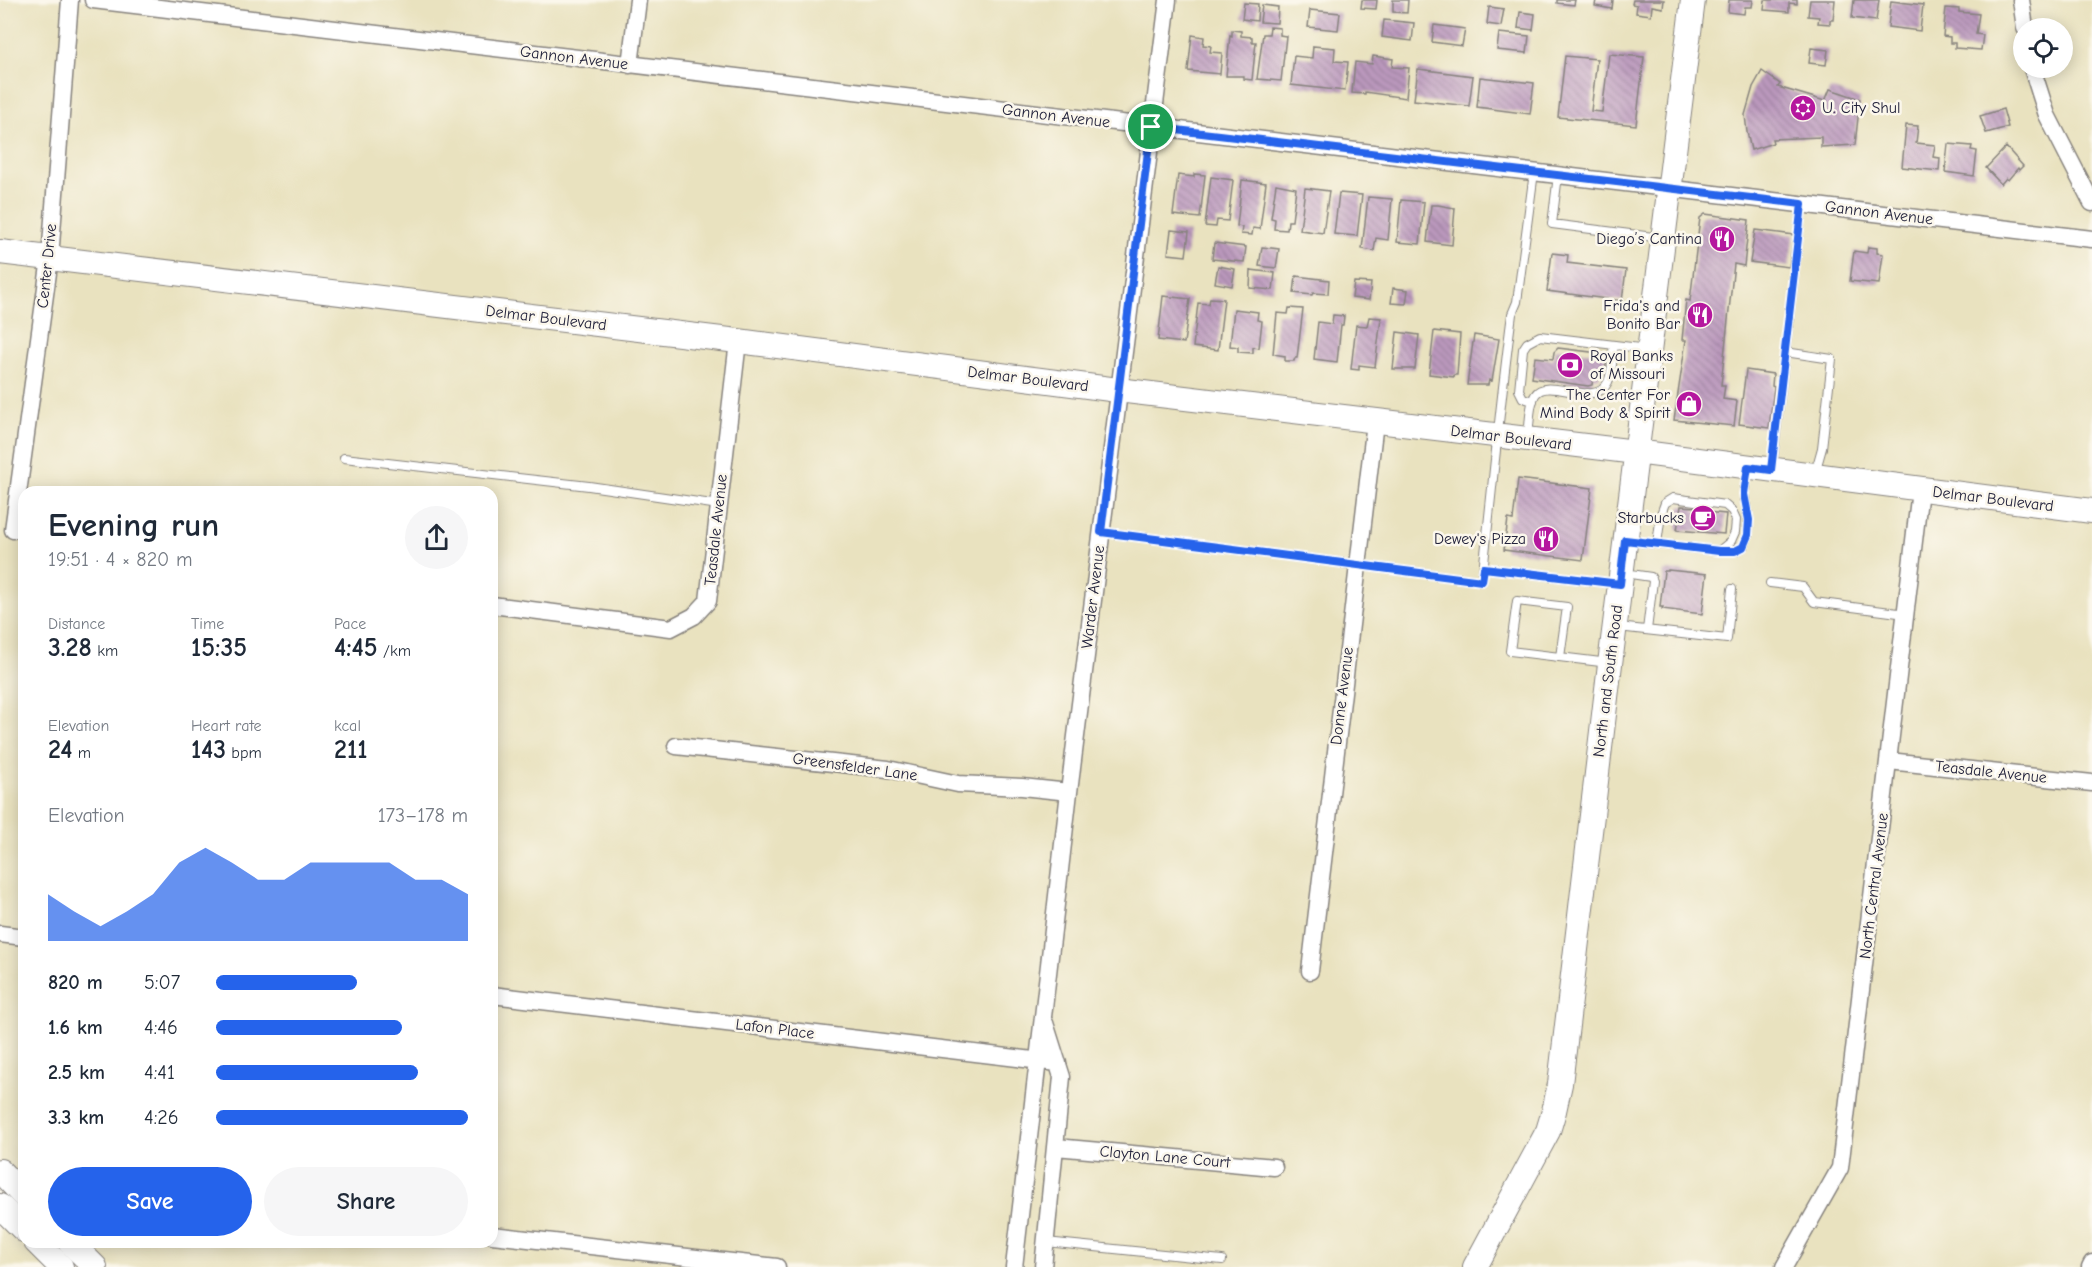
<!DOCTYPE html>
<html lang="en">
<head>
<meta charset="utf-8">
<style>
	:root { --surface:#fff; --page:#f6f6f7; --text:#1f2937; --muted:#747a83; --accent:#2563eb }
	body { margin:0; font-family:"Comic Neue",sans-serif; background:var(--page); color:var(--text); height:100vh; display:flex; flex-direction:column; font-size:22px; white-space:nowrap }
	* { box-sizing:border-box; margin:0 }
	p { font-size:20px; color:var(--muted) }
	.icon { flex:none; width:33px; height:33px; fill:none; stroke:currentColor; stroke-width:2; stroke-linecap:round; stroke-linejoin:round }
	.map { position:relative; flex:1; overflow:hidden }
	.drawer { position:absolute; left:18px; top:486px; width:480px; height:762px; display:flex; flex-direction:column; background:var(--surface); border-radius:18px; box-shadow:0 3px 15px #0003 }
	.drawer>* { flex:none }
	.controls { position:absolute; left:2013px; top:18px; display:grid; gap:12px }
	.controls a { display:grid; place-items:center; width:60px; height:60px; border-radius:50%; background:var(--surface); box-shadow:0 3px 15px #0003; font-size:30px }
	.pin { position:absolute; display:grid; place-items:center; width:51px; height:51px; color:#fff; margin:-26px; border:3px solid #fff; border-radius:50%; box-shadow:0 2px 6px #0007 }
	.round { display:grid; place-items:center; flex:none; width:63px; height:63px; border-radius:32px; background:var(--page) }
	.overview { display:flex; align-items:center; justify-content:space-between; height:102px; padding:0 30px }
	h1 { font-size:33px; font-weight:600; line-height:45px }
	.figures { display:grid; grid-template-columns:repeat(3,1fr); gap:9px; height:102px; padding:6px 30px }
	.figures div { display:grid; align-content:center }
	.figures b { font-size:26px; font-weight:600 }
	.figures small { font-size:16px; font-weight:400 }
	.figures p { font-size:16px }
	.chart { height:168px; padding:12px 30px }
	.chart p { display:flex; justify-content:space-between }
	.chart svg { width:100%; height:108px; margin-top:6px; fill:var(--accent); opacity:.7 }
	.cta { display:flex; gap:12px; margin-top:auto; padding:12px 30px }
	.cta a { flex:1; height:69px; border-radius:36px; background:var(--accent); color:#fff; font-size:24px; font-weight:600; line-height:69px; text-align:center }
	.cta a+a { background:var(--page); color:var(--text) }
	ul { padding:0 30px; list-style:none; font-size:20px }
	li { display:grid; grid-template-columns:96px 72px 1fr; align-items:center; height:45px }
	li i { height:15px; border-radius:8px; background:var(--accent) }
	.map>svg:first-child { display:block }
	.building { fill:url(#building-back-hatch) }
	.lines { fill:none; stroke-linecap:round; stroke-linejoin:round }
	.lane-casing { stroke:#86827d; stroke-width:10 }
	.street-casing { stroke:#86827d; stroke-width:19 }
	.secondary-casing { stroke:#86827d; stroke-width:26 }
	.lane { stroke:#fff; stroke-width:8 }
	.street { stroke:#fff; stroke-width:16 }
	.secondary { stroke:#fff; stroke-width:24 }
	.route-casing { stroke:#fff; stroke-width:12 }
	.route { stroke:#2563eb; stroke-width:8 }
	.labels { text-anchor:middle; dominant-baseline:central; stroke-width:5; stroke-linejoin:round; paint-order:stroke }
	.street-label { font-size:16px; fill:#22223b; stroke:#fbf7ec }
	.poi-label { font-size:16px; fill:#22223b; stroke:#fbf7ec; text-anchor:end }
</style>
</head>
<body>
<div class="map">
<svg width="2092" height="1267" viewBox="0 0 2092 1267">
	<defs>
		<pattern id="building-back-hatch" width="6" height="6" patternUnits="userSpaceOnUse" patternTransform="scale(1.5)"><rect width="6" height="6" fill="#bb99bd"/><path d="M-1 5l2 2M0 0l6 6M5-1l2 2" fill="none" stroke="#987c9b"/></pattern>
	</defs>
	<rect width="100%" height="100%" fill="#fbf7ec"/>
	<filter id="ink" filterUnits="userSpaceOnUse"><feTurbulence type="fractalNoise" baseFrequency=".0167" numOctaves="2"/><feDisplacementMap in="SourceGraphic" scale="12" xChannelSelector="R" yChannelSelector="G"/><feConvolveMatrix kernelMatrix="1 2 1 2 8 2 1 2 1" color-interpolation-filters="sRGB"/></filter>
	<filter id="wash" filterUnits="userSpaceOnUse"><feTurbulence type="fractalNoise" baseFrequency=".008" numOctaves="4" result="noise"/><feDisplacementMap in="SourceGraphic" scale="24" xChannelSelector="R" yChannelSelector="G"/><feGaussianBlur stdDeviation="1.35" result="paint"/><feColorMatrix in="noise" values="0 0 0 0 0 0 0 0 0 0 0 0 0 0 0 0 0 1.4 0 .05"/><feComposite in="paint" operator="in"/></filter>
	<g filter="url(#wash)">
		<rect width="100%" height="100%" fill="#e9e2bf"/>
		<g id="blocks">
			<!-- building -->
			<path class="building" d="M1362 0H1377L1376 9 1361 8Z
				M1393 0H1408L1407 13 1393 12Z
				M1557 0H1575L1574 5 1557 3Z
				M1596 0H1613L1612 9 1595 6Z
				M1633 0H1664L1663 8 1652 6 1651 15 1636 13 1637 5 1632 4Z
				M1729 0H1753L1752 7H1745L1744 14 1728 12Z
				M1765 0H1797V4L1789 3V12L1764 10Z
				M1810 0H1835L1833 20H1830V24L1818 23 1819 17 1808 16Z
				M1854 0H1879L1876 21 1852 18Z
				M1891 1 1923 5 1920 31 1888 27Z
				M1244 3 1258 4 1257 21 1242 19Z
				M1262 5 1278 7 1277 23 1260 22Z
				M1489 7 1504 9 1501 26 1487 24Z
				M1946 8 1959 9V12L1979 14 1976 34 1983 35 1981 50 1955 48V43H1950V37L1943 36Z
				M1310 10 1340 13 1338 30 1308 27Z
				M1520 12 1535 14 1533 30 1518 28Z
				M1384 20 1414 23 1412 41 1382 37Z
				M1434 25 1465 29 1462 46 1432 42Z
				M1270 27 1280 28V35L1286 36 1281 81 1257 79 1263 34H1269Z
				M1232 30 1241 31V36L1252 37V42H1256L1252 80 1244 79V76H1226L1230 35 1232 36Z
				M1499 33 1529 36 1527 53 1497 50Z
				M1192 35 1204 37 1203 45 1211 46 1210 52 1222 53 1220 74 1188 71Z
				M1313 46 1335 48 1334 61 1348 62 1345 91 1291 85 1294 56 1312 58Z
				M1811 48 1828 50 1826 65 1809 63Z
				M1609 54 1644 57 1636 125 1558 117 1565 56 1597 59 1591 111 1602 112Z
				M1373 56 1393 59 1392 67 1409 68 1406 98 1365 92V94L1352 93 1355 62 1372 64Z
				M1418 69 1473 76 1469 106 1414 100Z
				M1762 71 1780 84 1778 87 1825 101 1830 89 1860 99 1855 145 1821 147V137L1772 139 1773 143 1751 150 1747 132 1745 115 1753 87Z
				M1480 77 1534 83 1530 114 1477 107Z
				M2003 109 2008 127 1986 133 1980 116Z
				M1906 125 1918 126 1916 143 1935 145 1933 157 1940 158 1939 171 1902 167Z
				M1948 144 1972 146 1971 150 1977 151 1974 176 1945 172Z
				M2006 147 2023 166 2019 170 2018 168 2008 180 2006 178 2001 184 1986 168Z
				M1194 174 1205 175 1200 218 1173 215 1178 175 1194 177Z
				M1211 177 1233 180 1228 221 1217 220 1216 227 1205 226Z
				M1242 180 1266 183 1260 229 1253 228 1252 235 1241 234 1242 227 1237 226Z
				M1276 184 1296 188 1292 221H1288L1287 230 1274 229 1275 219 1271 218Z
				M1305 188 1329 191 1323 233 1300 230Z
				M1339 193 1362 195 1357 236 1334 234Z
				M1368 197 1392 199 1388 240 1376 238 1374 251 1362 249Z
				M1401 200 1424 202 1420 244 1397 242Z
				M1431 205H1438L1455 208 1452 245 1427 242Z
				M1705 214 1749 220 1744 266 1734 264 1721 385H1725L1723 399 1737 401 1734 426 1674 420 1686 340H1682L1686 300 1690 301 1700 218Z
				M1171 230 1189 232 1186 256 1168 254Z
				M1755 230 1794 235 1789 267 1750 262Z
				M1214 243 1246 247 1244 262 1212 259Z
				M1262 247 1279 249 1276 268 1259 266Z
				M1868 247 1877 248V253L1883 254 1879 284 1850 281 1854 251 1867 253Z
				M1552 253 1568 255 1567 263 1626 270 1622 301 1547 291Z
				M1218 266 1235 269 1232 286 1215 283Z
				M1251 270 1275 273 1273 290 1250 288Z
				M1296 276 1329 280 1328 294 1313 293 1312 295 1294 293Z
				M1354 282 1371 283 1369 300 1352 298Z
				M1393 288 1408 290 1406 304 1391 303Z
				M1163 296 1190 299 1184 343 1158 340Z
				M1210 298 1224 299 1218 350 1193 347 1198 303 1209 304Z
				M1289 308 1303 309 1297 358H1295L1294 361H1285V356L1273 354 1277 313 1288 314Z
				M1234 309 1258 312 1257 320 1262 321 1259 348 1253 347V353L1238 352V347L1230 346Z
				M1333 315 1344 316 1343 325H1341L1337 362 1314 359 1318 322 1332 324Z
				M1369 317 1381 318 1375 367 1359 365V370L1351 369 1356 325 1367 326Z
				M1434 331 1460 334 1457 375H1454V377L1429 374Z
				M1397 332 1419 335 1415 369H1393Z
				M1474 335 1499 339 1492 381 1489 380 1488 385H1467Z
				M1558 348 1607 354 1605 371H1600L1599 378 1593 377 1592 385 1588 386 1532 378 1535 357 1553 359 1554 352Z
				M1746 370 1773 374 1772 386 1774 387 1769 428 1739 424Z
				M1518 479 1592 488 1583 560 1504 550 1508 519 1513 520Z
				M1681 506 1695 507V511L1726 514 1724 534 1677 530Z
				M1668 570 1707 574 1702 614 1662 609 1663 607H1660L1664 571H1668Z"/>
		</g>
	</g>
	<g filter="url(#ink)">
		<use href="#blocks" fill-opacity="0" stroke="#86827d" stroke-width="1.5"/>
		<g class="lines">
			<defs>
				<path id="lane" d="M1558 175 1552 224 1661 238
					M1785 352 1832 359 1822 448 1815 473
					M1533 401 1523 398 1519 390 1523 349 1527 343 1540 336 1648 349
					M1528 436C1530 424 1529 405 1535 395 1547 375 1595 410 1608 382 1613 372 1612 356 1614 345
					M344 458 589 486 719 505
					M1772 468 1802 204
					M1101 532 1482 581C1492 492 1500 403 1512 314L1517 302 1534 172
					M1629 541 1719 551H1735L1743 547 1748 535 1749 520 1744 494 1748 468
					M1657 544 1661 514 1665 503 1673 498 1725 505 1732 511 1736 520 1735 532 1731 541 1719 551
					M1484 568 1619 584
					M1624 573 1651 577 1653 581 1647 630
					M1770 583 1803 587 1814 602 1906 614
					M1618 627 1727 639 1732 589
					M1560 657 1567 607 1517 601 1510 651 1609 663
					M1046 1242 1222 1260"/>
				<path id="street" d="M93 0 2092 239
					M2021 0 2025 28
					M630 65 638 0
					M2032 68 2047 115 2092 203
					M13 530 50 258 70 0
					M492 605 671 628 694 616 708 601 738 341
					M676 746 888 769 958 784 1022 787 1069 792
					M1889 761 2092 783
					M0 934 24 937
					M1310 971 1375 422
					M492 995 1058 1063
					M1056 1147 1274 1167
					M492 1235 777 1267
					M1014 1267 1069 792 1168 0
					M1043 1267 1062 1077 1045 1023
					M1784 1267 1840 1168 1920 490
					M2090 1267 2092 1263"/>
				<path id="secondary" d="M0 252 738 341 1118 390 1636 452 2092 511
					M0 1171 24 1196
					M0 1206 24 1230
					M36 1242 61 1267
					M70 1242 95 1267
					M1475 1267 1548 1131 1554 1111 1560 1084 1610 664 1693 0"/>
			</defs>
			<!-- lane casing -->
			<use href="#lane" class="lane-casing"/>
			<!-- street casing -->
			<use href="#street" class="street-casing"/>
			<!-- secondary casing -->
			<use href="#secondary" class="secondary-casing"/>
			<!-- lane -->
			<use href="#lane" class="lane"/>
			<!-- street -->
			<use href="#street" class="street"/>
			<!-- secondary -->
			<use href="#secondary" class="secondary"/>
		</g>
	</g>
	<g class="lines" filter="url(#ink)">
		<defs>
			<path id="route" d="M1151 127 1802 204 1771 470 1748 467 1744 494 1749 520 1748 535 1743 547 1735 551H1719L1625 540 1620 584 1484 568 1482 581 1101 532Z"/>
		</defs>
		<!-- route casing -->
		<use href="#route" class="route-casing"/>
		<!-- route -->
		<use href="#route" class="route"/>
	</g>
	<!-- icons -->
	<defs>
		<symbol id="synagogue-disc" viewBox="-11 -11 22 22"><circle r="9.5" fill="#b5179e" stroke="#fbf7ec"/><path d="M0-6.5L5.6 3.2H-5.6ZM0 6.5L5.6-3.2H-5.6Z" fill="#fff"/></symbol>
		<symbol id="restaurant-disc" viewBox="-11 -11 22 22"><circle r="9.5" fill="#b5179e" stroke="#fbf7ec"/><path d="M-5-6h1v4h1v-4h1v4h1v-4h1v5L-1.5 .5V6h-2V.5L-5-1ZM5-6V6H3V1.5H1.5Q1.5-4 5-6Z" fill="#fff"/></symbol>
		<symbol id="bank-disc" viewBox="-11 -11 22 22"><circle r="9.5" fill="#b5179e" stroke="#fbf7ec"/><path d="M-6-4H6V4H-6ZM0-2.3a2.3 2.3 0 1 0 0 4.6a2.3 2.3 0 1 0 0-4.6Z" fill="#fff"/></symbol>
		<symbol id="shop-disc" viewBox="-11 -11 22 22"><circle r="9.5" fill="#b5179e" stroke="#fbf7ec"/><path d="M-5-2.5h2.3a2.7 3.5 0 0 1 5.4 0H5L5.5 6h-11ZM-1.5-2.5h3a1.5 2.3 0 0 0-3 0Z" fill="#fff"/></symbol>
		<symbol id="cafe-disc" viewBox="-11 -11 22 22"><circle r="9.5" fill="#b5179e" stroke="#fbf7ec"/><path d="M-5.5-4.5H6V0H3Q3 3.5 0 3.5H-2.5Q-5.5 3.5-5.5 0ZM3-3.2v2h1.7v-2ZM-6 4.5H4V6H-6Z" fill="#fff"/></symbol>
	</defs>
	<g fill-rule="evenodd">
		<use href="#synagogue-disc" x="1788" y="93" width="30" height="30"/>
		<use href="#restaurant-disc" x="1707" y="224" width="30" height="30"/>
		<use href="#restaurant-disc" x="1685" y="300" width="30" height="30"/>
		<use href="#bank-disc" x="1555" y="350" width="30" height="30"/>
		<use href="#shop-disc" x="1674" y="389" width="30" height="30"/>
		<use href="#cafe-disc" x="1688" y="503" width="30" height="30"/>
		<use href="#restaurant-disc" x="1531" y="524" width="30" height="30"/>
	</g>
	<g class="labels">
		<!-- street labels -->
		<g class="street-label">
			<text transform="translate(574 58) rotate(7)">Gannon Avenue</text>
			<text transform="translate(1056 116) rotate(7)">Gannon Avenue</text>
			<text transform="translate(1879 213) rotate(7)">Gannon Avenue</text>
			<text transform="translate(47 266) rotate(-84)">Center Drive</text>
			<text transform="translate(546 318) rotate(7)">Delmar Boulevard</text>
			<text transform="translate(1028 379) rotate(7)">Delmar Boulevard</text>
			<text transform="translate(1511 438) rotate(7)">Delmar Boulevard</text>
			<text transform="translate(1993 499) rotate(7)">Delmar Boulevard</text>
			<text transform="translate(716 530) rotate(-84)">Teasdale Avenue</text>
			<text transform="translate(1093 597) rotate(-83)">Warder Avenue</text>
			<text transform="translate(1608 681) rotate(-83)">North and South Road</text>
			<text transform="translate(1342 696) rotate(-83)">Donne Avenue</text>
			<text transform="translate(855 767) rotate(8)">Greensfelder Lane</text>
			<text transform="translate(1991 772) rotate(6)">Teasdale Avenue</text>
			<text transform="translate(1874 886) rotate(-83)">North Central Avenue</text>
			<text transform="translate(775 1029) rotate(7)">Lafon Place</text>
			<text transform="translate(1165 1157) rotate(5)">Clayton Lane Court</text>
		</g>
		<!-- poi labels -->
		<g class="poi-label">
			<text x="1822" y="108" text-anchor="start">U. City Shul</text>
			<text x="1702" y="239">Diego’s Cantina</text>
			<text x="1680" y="306">Frida's and<tspan x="1680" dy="18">Bonito Bar</tspan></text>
			<text x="1590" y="356" text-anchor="start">Royal Banks<tspan x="1590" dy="18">of Missouri</tspan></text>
			<text x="1670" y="395">The Center For<tspan x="1670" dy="18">Mind Body &amp; Spirit</tspan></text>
			<text x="1684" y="518">Starbucks</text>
			<text x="1526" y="539">Dewey's Pizza</text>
		</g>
	</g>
</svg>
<div class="controls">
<a><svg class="icon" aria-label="locate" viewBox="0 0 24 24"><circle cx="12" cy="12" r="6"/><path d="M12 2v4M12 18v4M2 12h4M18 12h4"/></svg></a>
</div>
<div class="pin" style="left:1151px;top:127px;background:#1e9e55"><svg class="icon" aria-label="arrive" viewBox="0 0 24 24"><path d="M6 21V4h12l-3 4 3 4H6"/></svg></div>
<section class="drawer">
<div class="overview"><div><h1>Evening run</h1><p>19:51 · 4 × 820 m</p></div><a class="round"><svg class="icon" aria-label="share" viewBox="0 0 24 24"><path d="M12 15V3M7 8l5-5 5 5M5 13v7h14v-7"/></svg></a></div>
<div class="figures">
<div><p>Distance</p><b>3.28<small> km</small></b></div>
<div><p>Time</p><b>15:35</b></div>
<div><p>Pace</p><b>4:45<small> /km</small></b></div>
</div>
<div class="figures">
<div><p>Elevation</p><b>24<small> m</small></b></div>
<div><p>Heart rate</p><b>143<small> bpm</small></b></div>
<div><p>kcal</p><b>211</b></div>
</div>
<div class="chart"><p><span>Elevation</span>173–178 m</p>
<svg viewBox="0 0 160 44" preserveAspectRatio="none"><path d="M0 44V25L10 32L20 38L30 32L40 25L50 12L60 6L70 12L80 19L90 19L100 12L110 12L120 12L130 12L140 19L150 19L160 25V44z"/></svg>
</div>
<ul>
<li><b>820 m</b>5:07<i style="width:56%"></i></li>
<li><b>1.6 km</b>4:46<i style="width:74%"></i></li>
<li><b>2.5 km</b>4:41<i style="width:80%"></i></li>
<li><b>3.3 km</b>4:26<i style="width:100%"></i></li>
</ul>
<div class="cta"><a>Save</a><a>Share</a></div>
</section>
</div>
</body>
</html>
